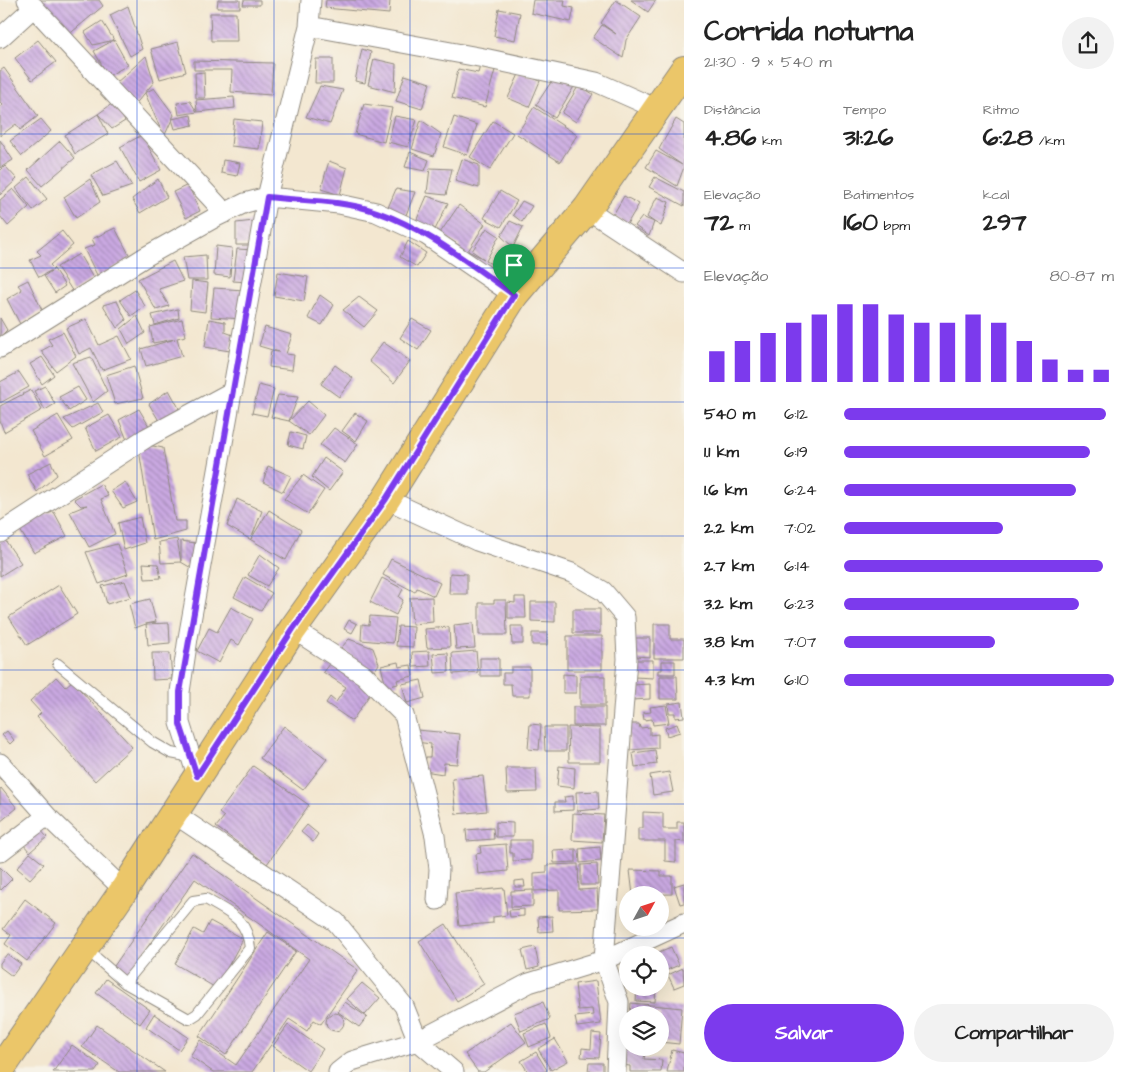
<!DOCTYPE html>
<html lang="pt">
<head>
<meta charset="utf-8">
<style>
	:root { --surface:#fff; --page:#f2f2f2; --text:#222; --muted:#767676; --accent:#7c3aed }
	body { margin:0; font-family:"Architects Daughter",sans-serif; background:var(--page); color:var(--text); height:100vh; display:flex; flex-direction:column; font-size:19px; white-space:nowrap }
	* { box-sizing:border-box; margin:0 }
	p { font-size:16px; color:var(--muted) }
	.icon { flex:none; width:28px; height:28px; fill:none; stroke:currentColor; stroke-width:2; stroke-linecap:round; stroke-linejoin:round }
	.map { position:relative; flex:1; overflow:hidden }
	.side { display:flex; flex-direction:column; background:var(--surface); width:450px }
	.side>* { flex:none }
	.needle { width:32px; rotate:50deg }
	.buttons { position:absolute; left:619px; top:886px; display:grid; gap:10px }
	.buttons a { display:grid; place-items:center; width:50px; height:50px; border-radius:50%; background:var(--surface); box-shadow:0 5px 20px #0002; font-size:25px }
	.pin { position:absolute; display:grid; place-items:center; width:42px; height:42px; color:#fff; margin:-51px -21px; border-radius:50% 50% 50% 0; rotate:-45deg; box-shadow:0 0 5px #0007 }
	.pin .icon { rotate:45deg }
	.round { display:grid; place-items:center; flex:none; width:52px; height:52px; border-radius:26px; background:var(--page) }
	.head { display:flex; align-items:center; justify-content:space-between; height:85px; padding:0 20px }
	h1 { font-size:28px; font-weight:700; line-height:38px }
	.metrics { display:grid; grid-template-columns:repeat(3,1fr); gap:8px; height:85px; padding:5px 20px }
	.metrics div { display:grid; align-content:center }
	.metrics b { font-size:25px; font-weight:700 }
	.metrics small { font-size:14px; font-weight:400 }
	.metrics p { font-size:14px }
	.chart { height:140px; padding:10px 20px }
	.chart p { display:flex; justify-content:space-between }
	.chart svg { width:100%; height:90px; margin-top:5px; stroke:var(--accent); stroke-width:6 }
	.action { display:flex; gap:10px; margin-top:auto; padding:10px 20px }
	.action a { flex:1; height:58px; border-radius:30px; background:var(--accent); color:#fff; font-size:20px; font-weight:700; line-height:58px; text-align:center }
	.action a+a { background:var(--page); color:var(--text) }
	ul { padding:0 20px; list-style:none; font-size:16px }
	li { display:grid; grid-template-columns:80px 60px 1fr; align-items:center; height:38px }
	li i { height:12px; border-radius:6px; background:var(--accent) }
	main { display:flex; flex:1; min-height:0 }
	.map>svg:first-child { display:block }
	.building { fill:url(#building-back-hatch) }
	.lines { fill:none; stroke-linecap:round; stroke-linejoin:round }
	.service-casing { stroke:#8f897e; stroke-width:12 }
	.minor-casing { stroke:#8f897e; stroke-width:21 }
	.primary-casing { stroke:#8f897e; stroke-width:30 }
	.service { stroke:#fff; stroke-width:10 }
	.minor { stroke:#fff; stroke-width:19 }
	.primary { stroke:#ebc669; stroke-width:28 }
	.route-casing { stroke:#fff; stroke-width:10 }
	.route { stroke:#7c3aed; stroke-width:6 }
	.grid { fill:none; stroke:#1d4ed8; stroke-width:1; stroke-opacity:0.55 }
</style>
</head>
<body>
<main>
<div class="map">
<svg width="684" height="1072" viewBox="0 0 684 1072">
	<defs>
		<pattern id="building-back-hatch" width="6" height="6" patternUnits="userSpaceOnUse" patternTransform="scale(1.25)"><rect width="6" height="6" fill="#caa9e2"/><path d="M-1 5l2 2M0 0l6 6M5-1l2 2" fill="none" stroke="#a48ab7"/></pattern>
	</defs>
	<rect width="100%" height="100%" fill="#f7f3e8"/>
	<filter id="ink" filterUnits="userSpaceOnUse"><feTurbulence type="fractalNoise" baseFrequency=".02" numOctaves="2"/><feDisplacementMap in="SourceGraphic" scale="10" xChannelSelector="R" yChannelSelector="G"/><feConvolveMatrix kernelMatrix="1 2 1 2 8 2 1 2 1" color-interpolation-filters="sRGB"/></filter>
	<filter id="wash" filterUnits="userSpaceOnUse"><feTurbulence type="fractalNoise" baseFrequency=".0096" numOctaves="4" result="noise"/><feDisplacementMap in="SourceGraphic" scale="20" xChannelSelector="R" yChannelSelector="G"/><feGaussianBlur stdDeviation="1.12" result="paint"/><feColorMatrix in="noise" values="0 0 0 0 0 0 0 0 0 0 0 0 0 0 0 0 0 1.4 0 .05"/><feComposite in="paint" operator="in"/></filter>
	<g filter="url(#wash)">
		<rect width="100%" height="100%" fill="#f3e7d0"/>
		<g id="blocks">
			<!-- building -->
			<path class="building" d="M40 0H99L103 6 66 37Z
				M218 0H240V8H217Z
				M244 0H260V5H243Z
				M326 0H390L389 14 325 8Z
				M533 0H565L564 6 574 8 571 22 531 13Z
				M616 0 641 17 626 40 623 58 593 38 602 25 616 34 601 23Z
				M631 0H656L648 12Z
				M128 6 142 49 130 56 110 15Z
				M499 9 520 13 515 40 494 36Z
				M210 13H236L237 41H211Z
				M102 21 114 40 93 45 85 32Z
				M38 40 56 62 32 80 15 58Z
				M114 40 128 65 108 76 94 51Z
				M178 42 186 72 160 79 151 49Z
				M362 49 371 52 365 83 355 81Z
				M146 56 154 82 133 107 115 84Z
				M316 59H333V83H315Z
				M374 59 396 64 395 92 368 85Z
				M194 61 273 63 271 95 231 92 232 70H194Z
				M480 66 495 70 485 107 452 98 458 69 478 73Z
				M4 68 38 116 20 130 16 124 0 136V107L3 105 0 102V71Z
				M204 72 205 98H196L195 73Z
				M520 72 540 81 529 107 508 98Z
				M557 73 575 85 555 118 536 105Z
				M405 75 430 83 422 109 396 101Z
				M579 85 593 94 576 122 562 113Z
				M320 86 343 90 330 124 306 117Z
				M154 88 174 115 164 137 145 93Z
				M234 97 235 108 197 112 196 100Z
				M190 101 197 112 179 115 177 103Z
				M113 103 125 121 112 129 98 114Z
				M364 104 392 108 384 142 355 134Z
				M534 107 577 135 560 162 517 134Z
				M98 114 108 134 75 154 65 135Z
				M191 115 193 125 175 129 172 119Z
				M395 116 417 120 408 147 388 142Z
				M454 117 477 125 467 155 444 147Z
				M41 119 51 131 22 156 10 141Z
				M234 119 262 122 259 149 231 146Z
				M676 119 684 124V167L677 186 646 167 656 151 682 165 659 149Z
				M421 120 441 134 434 156 412 149Z
				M493 121 513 133 490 170 470 157Z
				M142 135 161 170 139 182 120 147Z
				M0 140 13 160 0 168Z
				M60 141 75 158 42 186 28 170Z
				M410 152 429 160 425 171 405 167Z
				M462 159 479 165V188L455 181Z
				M223 160 240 163 237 176 221 173Z
				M117 161 132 186 103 196 91 175Z
				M329 161 347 168 340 195 321 189Z
				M5 166 17 179 0 195V171Z
				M430 168 452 169 446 195 427 193Z
				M29 177 47 199 33 210 16 188Z
				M655 177 684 192V206L649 187Z
				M90 179 100 202 76 218 64 197Z
				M158 179 167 197 140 213 132 199Z
				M188 185 200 211 186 218 173 192Z
				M13 189 29 207 8 226 0 216V200Z
				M396 189 415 192 406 215 387 210Z
				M500 191 517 201 501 227 484 218Z
				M427 196 448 203 433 234 414 226Z
				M624 196 639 204 627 224 613 215Z
				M657 197 669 202 661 226 654 222 649 236 635 226 642 217 654 222 647 217Z
				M522 201 532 206 522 222 513 215Z
				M459 205 485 224 468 251 484 259 472 251 487 228 499 236 486 261 497 267 495 278 456 254 460 246 440 233Z
				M254 221 255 245H236V223Z
				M510 221 523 227 513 247 501 236Z
				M115 228 131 258 98 277 84 249 95 245 92 239Z
				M62 231 73 245 50 265 54 269 39 277 30 260 41 255 37 251Z
				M408 241 426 253 417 267 400 257Z
				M216 246 232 248 230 277 214 275Z
				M237 249 254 250 248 282 233 281Z
				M79 254 93 278 73 292 57 267Z
				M206 255 207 280H187L183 257Z
				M173 261 183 281 159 289 169 306 156 310 138 279Z
				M54 269 65 286 55 293 44 276Z
				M278 272 308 277 304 301 274 296Z
				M28 280 42 310 20 324 7 299 22 290 18 285Z
				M192 281 208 283 205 312 190 310Z
				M214 288 244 290 243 319 211 317Z
				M135 290 145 306 131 316 120 300Z
				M320 295 334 305 322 325 308 318Z
				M359 297 378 311 364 327 343 310Z
				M117 301 126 320 117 328 103 305Z
				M178 309 179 318 155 325 152 315Z
				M137 316 145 333 129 344 121 329Z
				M0 318 7 330 0 337Z
				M86 319 99 345 119 336 131 359 102 370 91 348 79 354 66 328Z
				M182 319 186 336 177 338 182 356 146 366 141 349 175 339 153 343 150 327Z
				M209 319 225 322V332L233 335 230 351 205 347Z
				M412 319 431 330 418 350 400 338Z
				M265 327 292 335 286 354 294 355 292 370 269 367 271 351 279 352 259 346Z
				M63 332 76 356 56 371 41 351 52 345 48 339Z
				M383 342 410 361 394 383 369 361Z
				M42 357 54 375 42 384 30 364Z
				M91 357 107 391 93 402 72 363Z
				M335 365 353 378 339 397 321 384Z
				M134 366 143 398 115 404 106 375Z
				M19 372 29 387 0 403V382Z
				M259 385 274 389 267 416 252 413Z
				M45 386 55 404 45 410 34 391Z
				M78 387 86 400 69 411 59 397Z
				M31 390 42 410 4 432 0 421V406Z
				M169 390 179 408 161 424 149 404Z
				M278 395 298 397 289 421 308 401 324 415 309 435 289 421 271 417Z
				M98 403 103 412 73 429 64 419Z
				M139 409 149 426 127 440 119 420Z
				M355 413 368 421 356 441 342 431Z
				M58 415 73 440 45 456 31 431Z
				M109 415 122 437 96 451 85 428Z
				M334 428 358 444 345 463 320 445Z
				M291 432 306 436 303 449 288 445Z
				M138 443 163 448 175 521H186V531L153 540Z
				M324 458 343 472 329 491 312 477Z
				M51 462 57 475 37 492 27 474Z
				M268 466 291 476 283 492 263 482Z
				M303 475 324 490 308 514 284 499Z
				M125 482 137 502 123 508 111 491Z
				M101 484 108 496 101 499 115 534 89 547 70 512 87 505 81 506 74 499Z
				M237 499 262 511 251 539 269 510 301 530 286 560 227 526Z
				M54 512 67 536 34 553 15 522Z
				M140 517 145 543 124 550 118 523Z
				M0 533 21 563 0 576Z
				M177 539 181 562V541L203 544 198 572 181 562 161 563 159 542Z
				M117 544 128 574 99 584 86 552Z
				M260 554 279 568 267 586 248 575Z
				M391 559 440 583 434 596 417 588 415 592 383 575Z
				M143 563 158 564 161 578 145 579Z
				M450 573 467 574V594H449Z
				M245 577 272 593 261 611 234 597Z
				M382 578 403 589 399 597 403 600 396 615 370 602Z
				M125 581 131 597 107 604 102 586Z
				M59 585 77 614 27 645 9 617Z
				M432 597 433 622 412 624 410 598Z
				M515 597H525L526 618H508V602L515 603Z
				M150 599 156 622 146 624 169 623 170 643 148 645 146 624 135 628 129 604Z
				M494 600H506L507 635H479V603H494Z
				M531 602H555V622L531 621Z
				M231 607 253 619 239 645 231 640 219 663 197 651 209 628 217 632Z
				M573 609H600V633H573Z
				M370 616 396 618 393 643 361 640 362 624 369 625Z
				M349 620 357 624 352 633 344 629Z
				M473 623 475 648 456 649 454 625Z
				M654 624H670V639H684V658H654Z
				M398 626 414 627 413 647 396 646Z
				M511 626H523V644H512Z
				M449 627 450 647 427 648 425 629Z
				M532 633H547V645H532Z
				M567 636H602V670H567Z
				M635 638H650V657L635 656Z
				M349 639 373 648 379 664 373 673 341 648Z
				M429 651 430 666 413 667 412 652Z
				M476 651 478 672 453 674 452 653Z
				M152 653H170L172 679 153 680Z
				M448 653 449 672 435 673 433 654Z
				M480 658H499V676H480Z
				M332 660 374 688 352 721 326 703 330 697 336 702 346 687 323 672Z
				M633 660H653V678L634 677Z
				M662 661H675V674H658V670H662Z
				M398 662 399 667 411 665 413 676 397 680 398 684 386 687 381 666Z
				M511 667H530V696H512L511 684H503V673H511Z
				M563 674 576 675V693H563Z
				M580 676H605V705H580Z
				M660 676H677L678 699H660Z
				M56 677 65 687 72 681 132 747 95 781 37 717 41 713 30 701Z
				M421 680 425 698 407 703 402 684Z
				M650 684V699L632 700V685Z
				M682 702 684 717 675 718V713H669L668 704Z
				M666 705 669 723 653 725 652 719 644 720 643 713 651 712 650 707Z
				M573 707H605V726H573Z
				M530 724 541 725 539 750 528 749Z
				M628 724H639L640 728 650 727V735L658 734V748L630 750Z
				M677 724 680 732 667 736 665 728Z
				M284 726 327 759 303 790 260 758Z
				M544 727H566V751H545Z
				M568 727 600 728V762H569Z
				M417 730 460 734 457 764 444 763 443 774 424 771 426 757H430L431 744 416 742Z
				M7 731 14 740 10 744 2 735Z
				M655 750 657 764 635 767 633 753Z
				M253 766 309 805 267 864 216 827 224 817 219 813Z
				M559 766 575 768 574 788 557 786Z
				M506 768H536L537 792 507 793Z
				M669 772 673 792 653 795 650 775Z
				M483 776 487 811 456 814 452 779Z
				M1 788 17 808 0 822V789Z
				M598 791 599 809 577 811 576 792Z
				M573 796V810L555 811V802H565L564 797Z
				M643 812 663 813V829H677V822H684V842L676 841V862L665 861V841H638V828H643Z
				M573 813 604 815 602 842 572 840Z
				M496 822 513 823V837H496Z
				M307 825 318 834 313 842 301 832Z
				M39 828 47 837 30 852 22 843Z
				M493 828 494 839 467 841 466 830Z
				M510 840H531V860L513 861V853H510Z
				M506 844 508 871 478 874 476 854 481 853 480 846Z
				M600 847 601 861 580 863 579 849Z
				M576 849V862L554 863 553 850Z
				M30 853 44 864 30 879 17 868Z
				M192 853 358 970 321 1024 314 1020 307 1031 289 1019 252 1072H213L190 1056 200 1040 236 1065 309 959 195 879 126 978 112 969Z
				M578 864 579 890 597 889 598 909 559 910V890L534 891V873L547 872V865Z
				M597 864 598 885H581V865Z
				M0 867 12 879 1 890 0 889Z
				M630 870 661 871V876H672V894L633 895Z
				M524 880 525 887H515V881Z
				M684 883V903L680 904 674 886Z
				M504 888 507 915 493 917V923L459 926 455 893Z
				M533 890V906L511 907V891Z
				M25 899 56 923 27 961 5 944 11 935 3 929Z
				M524 909V916L510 917 509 910Z
				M552 916 553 931 539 932 538 917Z
				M210 921 243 939 216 988 175 964 194 929 203 934Z
				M446 924 484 984 457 1001 419 941Z
				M268 932 296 951 226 1055 199 1036Z
				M535 947 539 967 527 970 522 950Z
				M671 947 679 965 660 973V955H651Z
				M7 954 21 964 12 976 0 967V963Z
				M683 968 684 984 674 988 668 975Z
				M106 979 150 1010 140 1024 96 993Z
				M596 981 601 1024 577 1027 575 1017 593 1015 592 1009 578 1010 575 984Z
				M362 983 380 998 365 1015 347 999Z
				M637 988H656L655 1002 636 1001Z
				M345 1002 367 1017 359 1027 338 1012Z
				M543 1002 550 1019 521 1031 514 1013Z
				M631 1003 682 1008 679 1044 660 1042V1015H630Z
				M326 1022a9 9 0 1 1 18 0a9 9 0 1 1-18 0Z
				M154 1014 188 1037 179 1050 146 1027Z
				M511 1022 526 1042 484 1072H478L465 1054Z
				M546 1024 551 1038 529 1047 524 1033Z
				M97 1025 165 1072H119L82 1047Z
				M288 1025 323 1049 308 1071 273 1046Z
				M592 1033 601 1034 599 1058 581 1057 582 1048 591 1049Z
				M555 1039 568 1061 551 1070 538 1049Z
				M72 1045 100 1065 95 1072H53Z
				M624 1050 645 1052 644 1059 662 1060 661 1072H630V1066L622 1065Z
				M672 1050 684 1053V1072H667Z
				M536 1052 547 1070 544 1072H528L521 1061Z
				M589 1063H603V1072L588 1071Z"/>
		</g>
	</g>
	<g filter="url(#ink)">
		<use href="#blocks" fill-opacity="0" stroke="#8f897e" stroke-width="1"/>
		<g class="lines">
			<defs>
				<path id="service" d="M58 664 152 742 171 753 191 757
					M85 948 125 983 189 1019 197 1014 250 948C247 918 230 914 206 899L193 901 125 983"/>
				<path id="minor" d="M27 0 225 213
					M309 26 484 58 596 82 657 109
					M0 38 34 7
					M587 209 684 273
					M0 348 145 257 216 217 245 203 267 197 339 204 376 212 426 235 514 295
					M386 499 477 541 572 573 603 591 625 617 627 659 604 960 619 1002 616 1072
					M0 533 146 438 233 391
					M293 629 364 675 404 715 435 836 439 869 437 900
					M0 763 47 816 124 890
					M197 776 180 723V692L188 638 267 197 309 26 311 0
					M173 813 336 922 404 1006 418 1041 454 1072
					M0 852 47 816
					M338 1072 352 1061 418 1041 529 983 604 960 684 923"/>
				<path id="primary" d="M0 1070 124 890 293 629 386 499 514 295 587 209 684 70"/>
			</defs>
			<!-- service casing -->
			<use href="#service" class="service-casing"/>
			<!-- minor casing -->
			<use href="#minor" class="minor-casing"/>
			<!-- primary casing -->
			<use href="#primary" class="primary-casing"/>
			<!-- service -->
			<use href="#service" class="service"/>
			<!-- minor -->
			<use href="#minor" class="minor"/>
			<!-- primary -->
			<use href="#primary" class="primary"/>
		</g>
	</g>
	<g class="lines" filter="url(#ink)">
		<defs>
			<path id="route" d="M267 197C302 201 343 200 377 212 427 229 471 265 514 295L386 499 293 629 197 776 180 724V692Z"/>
		</defs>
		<!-- route casing -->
		<use href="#route" class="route-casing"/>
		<!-- route -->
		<use href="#route" class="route"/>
	</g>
	<!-- grid -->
	<path class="grid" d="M137 0V1072M274 0V1072M410 0V1072M547 0V1072M0 134H684M0 268H684M0 402H684M0 536H684M0 670H684M0 804H684M0 938H684"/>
</svg>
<div class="buttons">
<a><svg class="needle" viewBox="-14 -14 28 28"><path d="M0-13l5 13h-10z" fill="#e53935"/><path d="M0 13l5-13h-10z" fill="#767676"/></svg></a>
<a><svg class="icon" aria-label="locate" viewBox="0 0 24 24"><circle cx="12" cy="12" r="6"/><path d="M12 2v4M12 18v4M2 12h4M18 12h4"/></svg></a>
<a><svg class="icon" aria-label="layers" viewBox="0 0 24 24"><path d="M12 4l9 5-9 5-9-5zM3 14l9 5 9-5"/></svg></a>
</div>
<div class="pin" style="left:514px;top:295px;background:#1e9e55"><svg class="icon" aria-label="arrive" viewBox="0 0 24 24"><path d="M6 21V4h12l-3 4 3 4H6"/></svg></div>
</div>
<section class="side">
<div class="head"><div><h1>Corrida noturna</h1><p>21:30 · 9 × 540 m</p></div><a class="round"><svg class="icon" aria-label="share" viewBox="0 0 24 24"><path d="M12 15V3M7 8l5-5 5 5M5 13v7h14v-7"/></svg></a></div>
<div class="metrics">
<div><p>Distância</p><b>4.86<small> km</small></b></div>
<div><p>Tempo</p><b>31:26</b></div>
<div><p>Ritmo</p><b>6:28<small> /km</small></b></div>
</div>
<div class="metrics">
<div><p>Elevação</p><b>72<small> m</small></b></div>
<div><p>Batimentos</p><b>160<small> bpm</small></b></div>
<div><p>kcal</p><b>297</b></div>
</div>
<div class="chart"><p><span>Elevação</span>80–87 m</p>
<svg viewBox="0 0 160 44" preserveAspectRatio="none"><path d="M5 44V29M15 44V24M25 44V20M35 44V15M45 44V11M55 44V6M65 44V6M75 44V11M85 44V15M95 44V15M105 44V11M115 44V15M125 44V24M135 44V33M145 44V38M155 44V38"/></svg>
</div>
<ul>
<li><b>540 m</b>6:12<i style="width:97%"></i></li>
<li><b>1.1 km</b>6:19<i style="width:91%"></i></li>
<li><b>1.6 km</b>6:24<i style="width:86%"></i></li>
<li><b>2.2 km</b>7:02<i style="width:59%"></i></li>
<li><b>2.7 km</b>6:14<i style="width:96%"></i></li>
<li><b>3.2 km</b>6:23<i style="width:87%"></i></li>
<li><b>3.8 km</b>7:07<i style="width:56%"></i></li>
<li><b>4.3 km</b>6:10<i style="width:100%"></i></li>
</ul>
<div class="action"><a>Salvar</a><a>Compartilhar</a></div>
</section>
</main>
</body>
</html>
